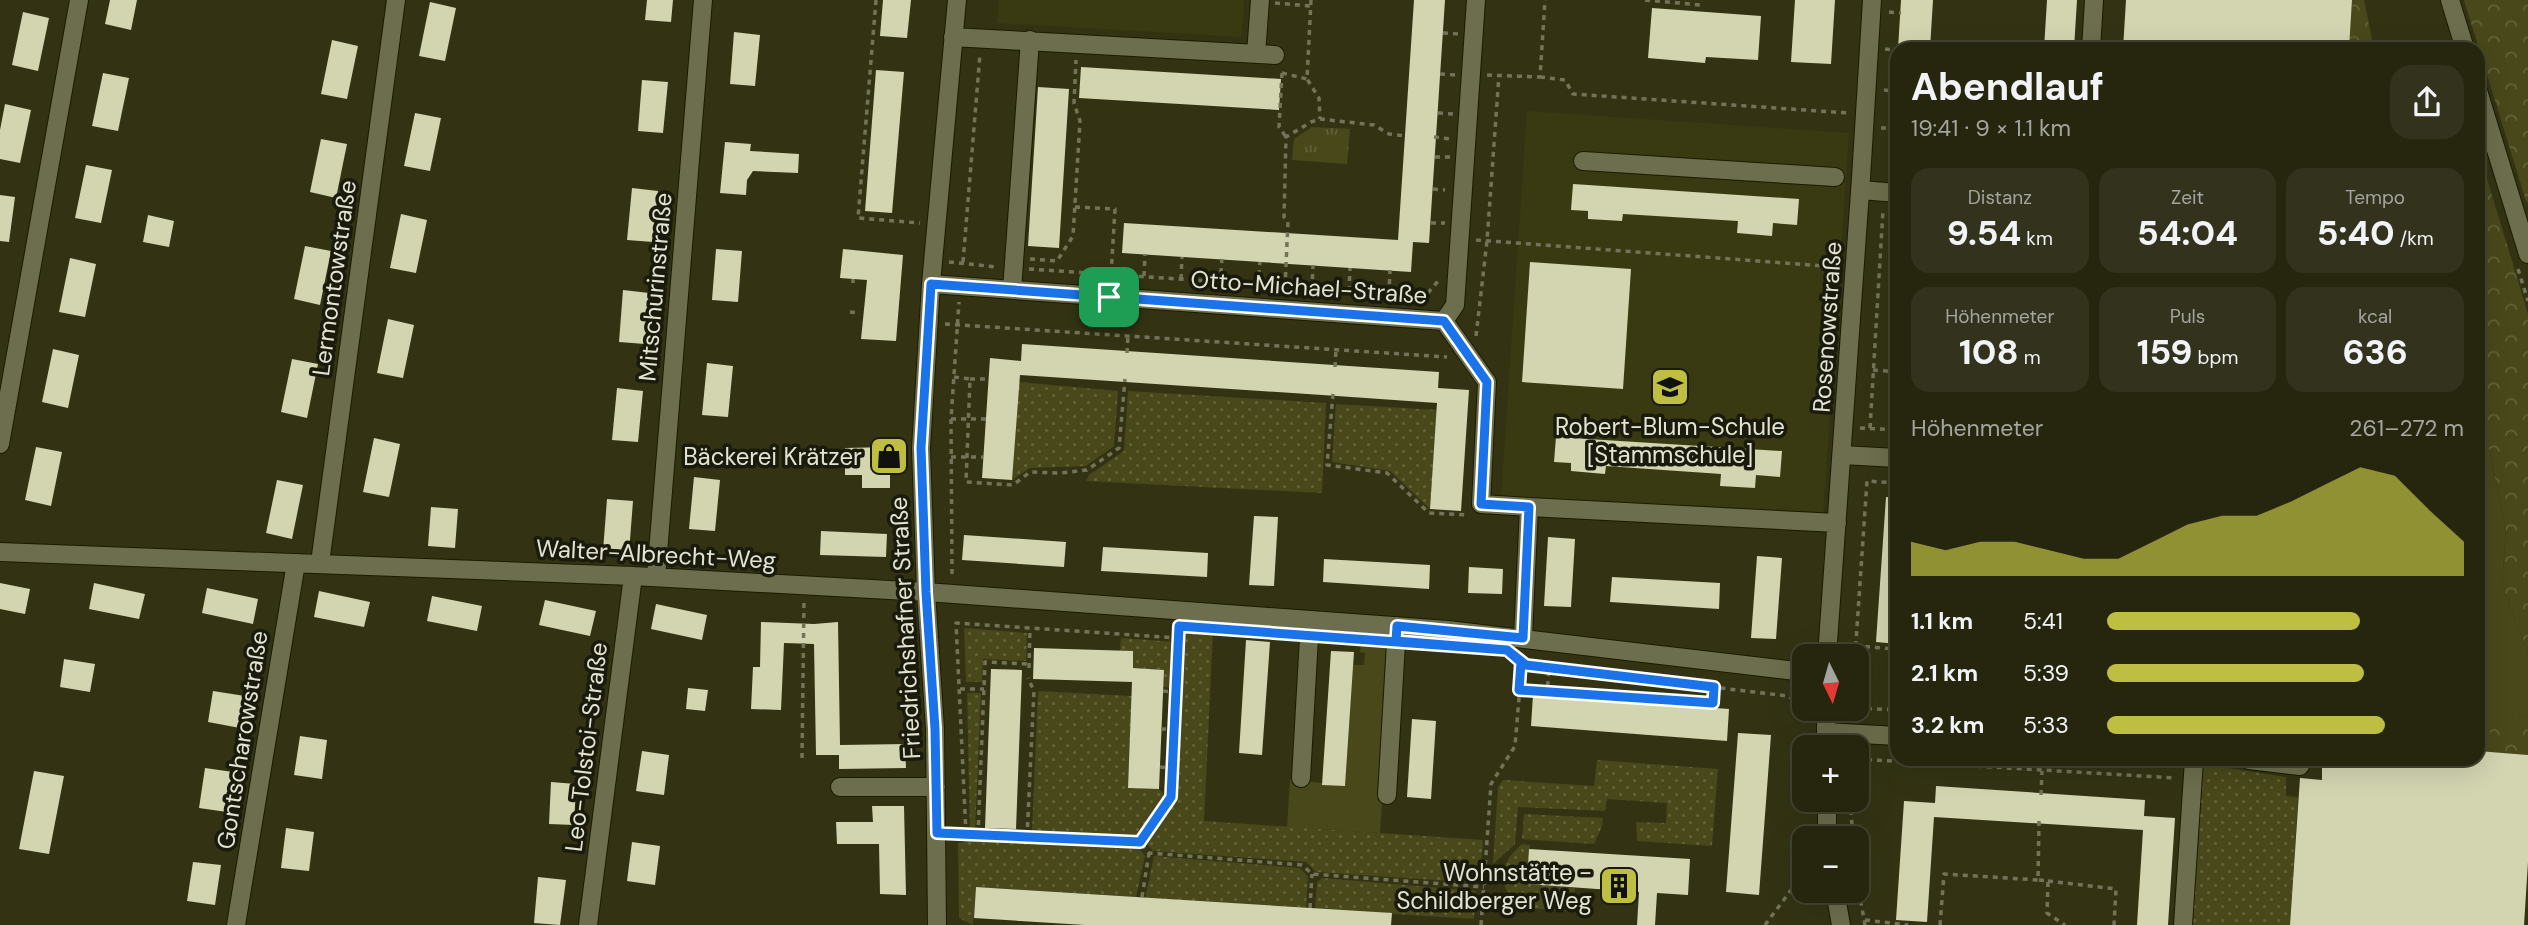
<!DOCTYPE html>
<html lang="de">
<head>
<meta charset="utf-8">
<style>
	:root { --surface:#26260f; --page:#32321d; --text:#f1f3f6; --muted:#a4a59e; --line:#42432f; --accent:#bebf42 }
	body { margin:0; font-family:"DM Sans",sans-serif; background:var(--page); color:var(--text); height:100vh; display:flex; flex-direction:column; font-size:26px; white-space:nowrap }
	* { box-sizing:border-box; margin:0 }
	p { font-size:23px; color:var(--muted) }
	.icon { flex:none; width:38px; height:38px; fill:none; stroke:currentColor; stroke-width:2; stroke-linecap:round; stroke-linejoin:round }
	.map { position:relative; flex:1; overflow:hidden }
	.panel { position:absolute; left:1890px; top:42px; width:595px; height:724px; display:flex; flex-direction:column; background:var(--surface); border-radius:21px; box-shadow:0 7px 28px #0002,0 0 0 2px var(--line) }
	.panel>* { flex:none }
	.needle { width:46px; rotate:175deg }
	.controls { position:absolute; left:1792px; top:644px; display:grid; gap:14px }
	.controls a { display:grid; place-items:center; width:77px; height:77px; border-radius:14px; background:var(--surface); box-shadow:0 7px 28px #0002,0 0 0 2px var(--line); font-size:35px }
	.pin { position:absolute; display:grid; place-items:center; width:60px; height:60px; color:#fff; margin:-30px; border-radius:14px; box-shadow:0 4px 10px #0006 }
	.round { display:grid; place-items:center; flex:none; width:74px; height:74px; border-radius:21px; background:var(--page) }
	.summary { display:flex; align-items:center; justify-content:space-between; height:119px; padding:0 21px }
	h1 { font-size:38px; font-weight:700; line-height:52px }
	.figures { display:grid; grid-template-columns:repeat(3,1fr); gap:10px; height:119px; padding:7px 21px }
	.figures div { display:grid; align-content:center; border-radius:18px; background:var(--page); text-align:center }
	.figures b { font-size:35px; font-weight:700 }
	.figures small { font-size:19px; font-weight:400 }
	.figures p { font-size:19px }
	.chart { height:196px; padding:14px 21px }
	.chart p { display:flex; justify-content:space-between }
	.chart svg { width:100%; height:126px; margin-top:7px; fill:var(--accent); opacity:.7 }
	ul { padding:0 21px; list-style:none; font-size:23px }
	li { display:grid; grid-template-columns:112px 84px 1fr; align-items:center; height:52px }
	li i { height:18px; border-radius:9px; background:var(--accent) }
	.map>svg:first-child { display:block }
	.built { fill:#393a11 }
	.grass { fill:url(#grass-dots) }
	.forest { fill:url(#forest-crowns) }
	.park { fill:url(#park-tufts) }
	.garden { fill:#48481a }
	.building { fill:#d3d4b0 }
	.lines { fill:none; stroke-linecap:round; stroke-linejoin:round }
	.minor-casing { stroke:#1b1b00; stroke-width:20 }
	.path { stroke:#737359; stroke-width:3.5; stroke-dasharray:5 5; stroke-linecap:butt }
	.minor { stroke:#6d6e4d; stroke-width:18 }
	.route-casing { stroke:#fff; stroke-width:14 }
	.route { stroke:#1a73e8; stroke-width:9 }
	.labels { text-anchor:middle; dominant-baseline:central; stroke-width:7; stroke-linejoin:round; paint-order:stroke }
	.street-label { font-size:24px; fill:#e2e3d1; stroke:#1a1a0d }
	.poi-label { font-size:24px; fill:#e2e3d1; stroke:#1a1a0d; text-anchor:end }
</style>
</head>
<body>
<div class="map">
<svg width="2528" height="925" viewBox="0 0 2528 925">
	<defs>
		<pattern id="grass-dots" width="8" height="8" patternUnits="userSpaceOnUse" patternTransform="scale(1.75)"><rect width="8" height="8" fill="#48481a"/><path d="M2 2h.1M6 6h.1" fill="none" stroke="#62623a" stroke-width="1.8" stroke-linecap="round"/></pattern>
		<pattern id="forest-crowns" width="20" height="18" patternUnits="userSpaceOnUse" patternTransform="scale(1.75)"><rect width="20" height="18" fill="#48481a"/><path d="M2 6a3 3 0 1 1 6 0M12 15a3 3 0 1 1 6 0" fill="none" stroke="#62623a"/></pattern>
		<pattern id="park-tufts" width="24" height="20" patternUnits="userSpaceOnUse" patternTransform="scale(1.75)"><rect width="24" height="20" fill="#48481a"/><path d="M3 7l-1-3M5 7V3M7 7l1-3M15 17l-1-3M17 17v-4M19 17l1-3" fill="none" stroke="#62623a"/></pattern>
	</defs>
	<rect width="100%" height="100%" fill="#333314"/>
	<!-- built -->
	<path class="built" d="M999 0H1244L1242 37 997 23Z
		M1527 111 1849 133 1823 518 1501 497Z"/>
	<!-- grass -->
	<path class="grass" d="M1019 382 1118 391 1114 446 1086 466 1030 468 1012 480Z
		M1128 391 1326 403 1322 493 1086 481 1089 475 1124 451Z
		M1336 404 1437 410 1430 509 1390 471 1332 462Z
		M964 628 1027 633 1026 661 983 659 982 682H966Z
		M1194 630 1213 632 1204 821 1483 840 1480 883 1316 872 1306 862 1153 851 1145 842 1175 800 1183 637Z
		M1121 638 1175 642 1173 688 1163 687V670L1133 668V652L1120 651Z
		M1038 691 1132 696 1128 788 1159 789 1167 798 1138 837 1032 832Z
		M967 693H981L975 831H970Z
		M1597 760 1718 769 1712 846 1637 841 1636 822 1666 823 1667 803 1607 799 1605 811 1518 807 1515 844 1493 864 1498 787 1503 780 1594 786Z
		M2201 764 2286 777V796L2298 797 2290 925H2188Z
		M1524 814 1603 818 1602 826 1594 844 1522 839Z
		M967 837 1137 845 1145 856 1136 897 976 887 973 925 959 918 958 843 964 842Z
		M1522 844 1530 845 1527 884 1575 888 1573 912C1557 910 1539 910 1523 906 1518 904 1514 900 1511 896 1494 876 1506 858 1522 844Z
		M1154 856 1300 868 1308 877 1306 908 1145 898Z
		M1322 878 1476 891 1474 919 1315 909 1317 882Z"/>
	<!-- forest -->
	<path class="forest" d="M2352 0H2364L2374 49H2349Z
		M2464 0H2528V203L2526 201Z
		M2478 149 2528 314V653L2502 585 2506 530 2478 397Z
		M2528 714V755L2489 752V730Z"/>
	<!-- park -->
	<path class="park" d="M1312 127 1350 129 1347 164 1292 160 1294 139Z"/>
	<!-- garden -->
	<path class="garden" d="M2478 397 2506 530 2502 585 2528 653V714L2490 730 2489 752 2478 751Z
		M1361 642 1393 644 1380 833 1287 827 1290 779 1345 786 1353 665H1364L1365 653 1360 652Z"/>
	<!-- building -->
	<path class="building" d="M110 0H137L131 30 105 24Z
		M647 0H673L671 22 645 20Z
		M883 0H911L907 38 880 36Z
		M1414 0H1445L1429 243 1413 242 1411 272 1122 253 1124 223 1398 240Z
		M1795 0H1835L1831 64 1791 62Z
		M1901 0H1933L1930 49H1898Z
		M2047 0H2077L2074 49H2044Z
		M2126 0H2352L2349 49H2123Z
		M430 2 456 8 445 61 419 56Z
		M1652 8 1761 16 1758 60 1706 57 1705 63 1648 58Z
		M23 12 49 18 38 71 12 65Z
		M734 32 760 35 755 86 730 84Z
		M332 40 358 46 347 99 321 94Z
		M1081 67 1281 79 1279 110 1079 98Z
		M876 70 904 72 892 213 865 211Z
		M103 73 129 78 118 131 92 126Z
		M642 80 668 82 663 133 638 131Z
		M1038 87 1069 89 1059 248 1028 246Z
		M5 104 31 110 20 163 0 159V130Z
		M415 113 441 118 430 171 404 166Z
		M321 139 347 144 336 198 310 192Z
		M725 142 751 144 750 151 799 154 798 173 753 171 747 180 746 195 720 193Z
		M86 165 112 170 101 223 75 218Z
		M1573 184 1799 199 1797 225 1773 223 1772 236 1737 233 1738 221 1623 214 1622 221 1588 219V211L1571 210Z
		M632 188 658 191 653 242 627 240Z
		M0 195 15 197 9 242 0 241Z
		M401 214 427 220 416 273 390 268Z
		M148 215 174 221 169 247 143 242Z
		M305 246 331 251 320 305 294 299Z
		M716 249 742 251 738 302 712 300Z
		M843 249 903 255 896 341 861 339 867 280 840 278Z
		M70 258 96 264 85 317 59 312Z
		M1530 262 1631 269 1623 389 1522 382Z
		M623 290 649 293 645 344 619 342Z
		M388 319 414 325 403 378 377 373Z
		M1022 344 1439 372 1438 388 1469 390 1461 511 1430 509 1437 403 1337 396 1020 375 1012 480 982 478 990 358 1021 361Z
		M53 349 79 355 68 408 42 402Z
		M292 359 318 364 307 418 281 412Z
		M707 363 733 366 728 417 702 415Z
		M617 388 643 391 638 442 612 440Z
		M1556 437 1782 451 1780 477 1756 475 1755 488 1720 486 1721 474 1606 466 1605 474 1571 471V463L1554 462Z
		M374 438 400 444 389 497 363 492Z
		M36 447 62 452 51 506 25 500Z
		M890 447V488H862V475H845V448Z
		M694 477 720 480 715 531 689 529Z
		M277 480 303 485 292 539 266 533Z
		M1886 497 1897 498V644L1876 642Z
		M607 499 633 501 629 553 603 551Z
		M431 507 458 509 455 548 428 546Z
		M1254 516 1278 517 1274 586 1249 585Z
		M821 531 887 534 886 557 820 555Z
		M964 535 1066 542 1064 567 962 560Z
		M1548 537 1575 539 1571 607 1544 606Z
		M1103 547 1208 553 1207 577 1101 571Z
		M1757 556 1782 558 1776 639 1751 638Z
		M1324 559 1430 565 1429 589 1323 582Z
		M1469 567 1503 569 1502 594 1468 593Z
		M1612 577 1720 583 1719 609 1610 602Z
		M0 583 30 589 25 614 0 609Z
		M94 583 145 594 139 619 89 609Z
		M207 588 258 599 253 624 202 613Z
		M319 591 370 602 364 627 314 617Z
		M432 596 482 606 477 631 427 621Z
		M545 600 596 611 590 636 539 625Z
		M656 604 707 615 702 640 651 629Z
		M761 622 814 624 838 622 840 745 905 744 906 768 839 769V755H816L814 644 784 643 781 710 751 709 753 667H760Z
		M1246 640 1270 642 1262 755 1239 753Z
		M1034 648 1133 651V668L1164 670 1159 789 1128 788 1132 682 1033 679Z
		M1331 651 1354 652 1345 786 1322 785Z
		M64 659 95 664 90 692 60 687Z
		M991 669 1022 670 1016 829 985 828Z
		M688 688 708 690 705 711 686 709Z
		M213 691 245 696 240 728 208 722Z
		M1533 695 1729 709 1727 741 1531 726Z
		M1412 719 1436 721 1431 799 1407 797Z
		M1738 733 1771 735 1759 895 1726 892Z
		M300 736 327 740 322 779 294 775Z
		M642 751 669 755 664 795 636 791Z
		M2478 751 2528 755V862L2524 925H2290L2300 778 2322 780V760H2478Z
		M205 768 233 772 227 812 199 808Z
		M34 771 64 776 49 854 19 849Z
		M551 782 576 784 574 825 549 824Z
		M1936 786 2145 800 2144 816 2175 818 2168 925H2137L2143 830 1934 817 1927 922 1896 920 1904 801 1935 803Z
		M872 806H904L906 895 880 894 879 844H837L836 822H873Z
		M286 828 314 832 309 871 281 868Z
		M632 842 660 846 655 885 627 881Z
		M1529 849 1690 859 1688 895 1657 893 1655 925H1637L1639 892 1527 884Z
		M193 862 221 865 215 905 187 901Z
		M538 877 566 880 560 925 534 923Z
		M976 887 1392 913 1391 925H1085L974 918Z"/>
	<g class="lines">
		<defs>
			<path id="minor" d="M2450 0 2465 49
				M953 37 1275 55
				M2091 49 2094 0
				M1256 54 1260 0
				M2478 91 2528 254
				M1583 161 1835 177
				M1861 190 1897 193
				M931 284 1444 321 1455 305 1476 0
				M1012 290 1030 40
				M1444 321 1487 382 1481 504 1529 507 1523 637
				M0 444 79 0
				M1842 455 1897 458
				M1529 507 1837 523
				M0 552 633 576 926 592 1448 630 1804 672
				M320 563 396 0
				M656 577 703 0
				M1827 656 1861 178 1872 0
				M1826 709V747
				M1826 732 1897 736
				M2249 760 2300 766
				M1301 778 1310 620
				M840 787H936
				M1387 795 1397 626
				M1827 800V838
				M1835 891 1841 925
				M236 925 296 563
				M588 925 633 576
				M937 925 935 729 926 592 921 448 931 284 957 0
				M2183 925 2194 760"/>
		</defs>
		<!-- minor casing -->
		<use href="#minor" class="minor-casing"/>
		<!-- path -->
		<path class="path" d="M876 0 858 218 920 223
			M1311 0 1307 79 1319 98 1320 119
			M1645 0 1701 5
			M1275 3 1311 6
			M1889 12 1901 13
			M1443 33 1459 34
			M1885 49 1897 50
			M1282 73 1279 127 1286 137
			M1282 73 1307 79
			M1440 74 1456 75
			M1487 75 1540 77 1545 0
			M1540 77 1565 80 1573 94 1848 113
			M1884 90 1896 91
			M1438 113 1453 114
			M1881 128H1893
			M1434 137 1451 139
			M1435 157H1450
			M1433 189 1445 190
			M1075 207 1115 209 1111 275
			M1431 223H1445
			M1476 240 1838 267
			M1030 259 1057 261 1073 236 1080 121 1074 103 1076 60
			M949 262 997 267
			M963 262 980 54
			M1029 269 1417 295 1428 293 1438 281
			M2518 269 2528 301
			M1144 276 1145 254
			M1181 279 1182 257
			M853 283V279
			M1220 283 1222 259
			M1258 285 1260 262
			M1285 287 1288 222 1284 217 1286 137 1311 122 1320 119 1374 125 1389 134 1407 136
			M1312 289 1313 265
			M1349 291 1350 268
			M1389 294 1390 270
			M850 312 860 313
			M945 324 1447 357
			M1476 336 1487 241 1499 75
			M1127 353 1128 336
			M1335 367 1336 349
			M1873 370 1897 372
			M954 377 970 379 966 482 1013 485 1030 472 1061 473 1087 470 1119 448 1125 379
			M970 379H988
			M1333 394 1327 465 1387 473 1429 513 1467 515
			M951 419H986
			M1860 428 1897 430
			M1870 428 1883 210
			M951 457H983
			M952 574 951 419 959 302
			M1855 646 1897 649
			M1515 656 1526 665 1788 696 1800 704
			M1855 656 1867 481 1897 483
			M1029 668 1030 628
			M960 689H984
			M1519 690 1713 703 1714 687
			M1163 691 1176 692
			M1547 696 1549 667
			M1857 708 1897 710
			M1851 717V709
			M1161 729H1173
			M802 758 804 601
			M1857 759 2176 778
			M1160 767 1172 768
			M2041 795 2042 771
			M1850 800 1853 838
			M2039 821 2038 880 2048 881 2047 913 2065 925
			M953 833 1140 842 1149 853 1302 865 1312 874 1484 887
			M966 834 956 623 1178 638
			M978 835 985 662 1029 664
			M1027 837 1034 691 1028 678
			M1140 842 1171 797 1179 627
			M1857 881 1865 925
			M2048 881 2116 889 2114 925
			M1142 897 1149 853
			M1310 908 1312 874
			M1865 920 1908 925
			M1481 925 1491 784 1515 746 1522 662
			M1765 925 1803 874
			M1940 925 1944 874 2038 880"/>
		<!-- minor -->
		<use href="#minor" class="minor"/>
	</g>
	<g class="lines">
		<defs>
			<path id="route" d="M1109 297 931 284 921 448 926 592 935 729 937 833 1140 842 1171 797 1179 626 1507 650 1526 665 1714 687 1713 703 1519 690 1521 662 1507 650 1396 641 1397 626 1523 638 1529 507 1481 504 1487 382 1444 321 1109 297"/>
		</defs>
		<!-- route casing -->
		<use href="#route" class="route-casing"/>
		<!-- route -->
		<use href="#route" class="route"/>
	</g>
	<!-- icons -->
	<defs>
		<symbol id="school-square" viewBox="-11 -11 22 22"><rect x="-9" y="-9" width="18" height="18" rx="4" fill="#bebf42" stroke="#1a1a0d"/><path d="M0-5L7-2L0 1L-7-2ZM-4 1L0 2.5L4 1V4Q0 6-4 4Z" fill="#111"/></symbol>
		<symbol id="shop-square" viewBox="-11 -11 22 22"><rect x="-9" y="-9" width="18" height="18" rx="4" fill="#bebf42" stroke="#1a1a0d"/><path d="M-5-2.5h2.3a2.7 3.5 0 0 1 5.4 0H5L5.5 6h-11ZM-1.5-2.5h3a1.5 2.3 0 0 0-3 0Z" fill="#111"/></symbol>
		<symbol id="building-square" viewBox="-11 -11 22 22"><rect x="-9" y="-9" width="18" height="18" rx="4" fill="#bebf42" stroke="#1a1a0d"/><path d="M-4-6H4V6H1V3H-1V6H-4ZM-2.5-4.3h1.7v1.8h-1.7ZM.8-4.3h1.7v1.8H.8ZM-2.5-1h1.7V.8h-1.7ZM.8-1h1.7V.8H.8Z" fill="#111"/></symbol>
	</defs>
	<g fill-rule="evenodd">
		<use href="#school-square" x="1648" y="365" width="44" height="44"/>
		<use href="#shop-square" x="867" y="434" width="44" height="44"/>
		<use href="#building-square" x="1597" y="864" width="44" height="44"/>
	</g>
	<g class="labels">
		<!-- street labels -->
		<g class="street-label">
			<text transform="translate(334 278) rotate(-82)">Lermontowstraße</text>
			<text transform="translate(655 287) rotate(-85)">Mitschurinstraße</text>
			<text transform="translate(1309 287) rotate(4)">Otto-Michael-Straße</text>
			<text transform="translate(1827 327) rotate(-86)">Rosenowstraße</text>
			<text transform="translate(656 554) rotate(3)">Walter-Albrecht-Weg</text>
			<text transform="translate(905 628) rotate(-93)">Friedrichshafner Straße</text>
			<text transform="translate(242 740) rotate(-81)">Gontscharowstraße</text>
			<text transform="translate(586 747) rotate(-83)">Leo-Tolstoi-Straße</text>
		</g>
		<!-- poi labels -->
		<g class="poi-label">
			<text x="1670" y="426" text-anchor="middle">Robert-Blum-Schule<tspan x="1670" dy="28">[Stammschule]</tspan></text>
			<text x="862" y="456">Bäckerei Krätzer</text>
			<text x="1592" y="872">Wohnstätte -<tspan x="1592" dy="28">Schildberger Weg</tspan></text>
		</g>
	</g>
</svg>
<div class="controls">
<a><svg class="needle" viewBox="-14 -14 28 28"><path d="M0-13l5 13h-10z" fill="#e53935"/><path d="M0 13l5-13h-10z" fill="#a4a59e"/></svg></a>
<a>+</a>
<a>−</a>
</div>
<div class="pin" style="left:1109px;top:297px;background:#1e9e55"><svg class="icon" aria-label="arrive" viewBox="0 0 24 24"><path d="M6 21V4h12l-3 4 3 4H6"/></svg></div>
<section class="panel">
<div class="summary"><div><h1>Abendlauf</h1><p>19:41 · 9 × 1.1 km</p></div><a class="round"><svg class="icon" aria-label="share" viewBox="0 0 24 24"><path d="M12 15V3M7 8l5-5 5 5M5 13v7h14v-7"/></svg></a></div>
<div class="figures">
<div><p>Distanz</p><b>9.54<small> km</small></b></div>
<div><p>Zeit</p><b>54:04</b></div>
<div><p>Tempo</p><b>5:40<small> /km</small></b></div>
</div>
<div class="figures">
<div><p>Höhenmeter</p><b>108<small> m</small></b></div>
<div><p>Puls</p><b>159<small> bpm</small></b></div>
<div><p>kcal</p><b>636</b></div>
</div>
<div class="chart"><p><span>Höhenmeter</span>261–272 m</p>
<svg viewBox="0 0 160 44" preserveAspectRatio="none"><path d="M0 44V32L10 35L20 32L30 32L40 35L50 38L60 38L70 32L80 26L90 23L100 23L110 18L120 12L130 6L140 9L150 21L160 32V44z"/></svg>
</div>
<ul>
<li><b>1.1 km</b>5:41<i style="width:71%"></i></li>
<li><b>2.1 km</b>5:39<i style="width:72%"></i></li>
<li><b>3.2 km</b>5:33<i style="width:78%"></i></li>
</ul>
</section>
</div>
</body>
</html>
